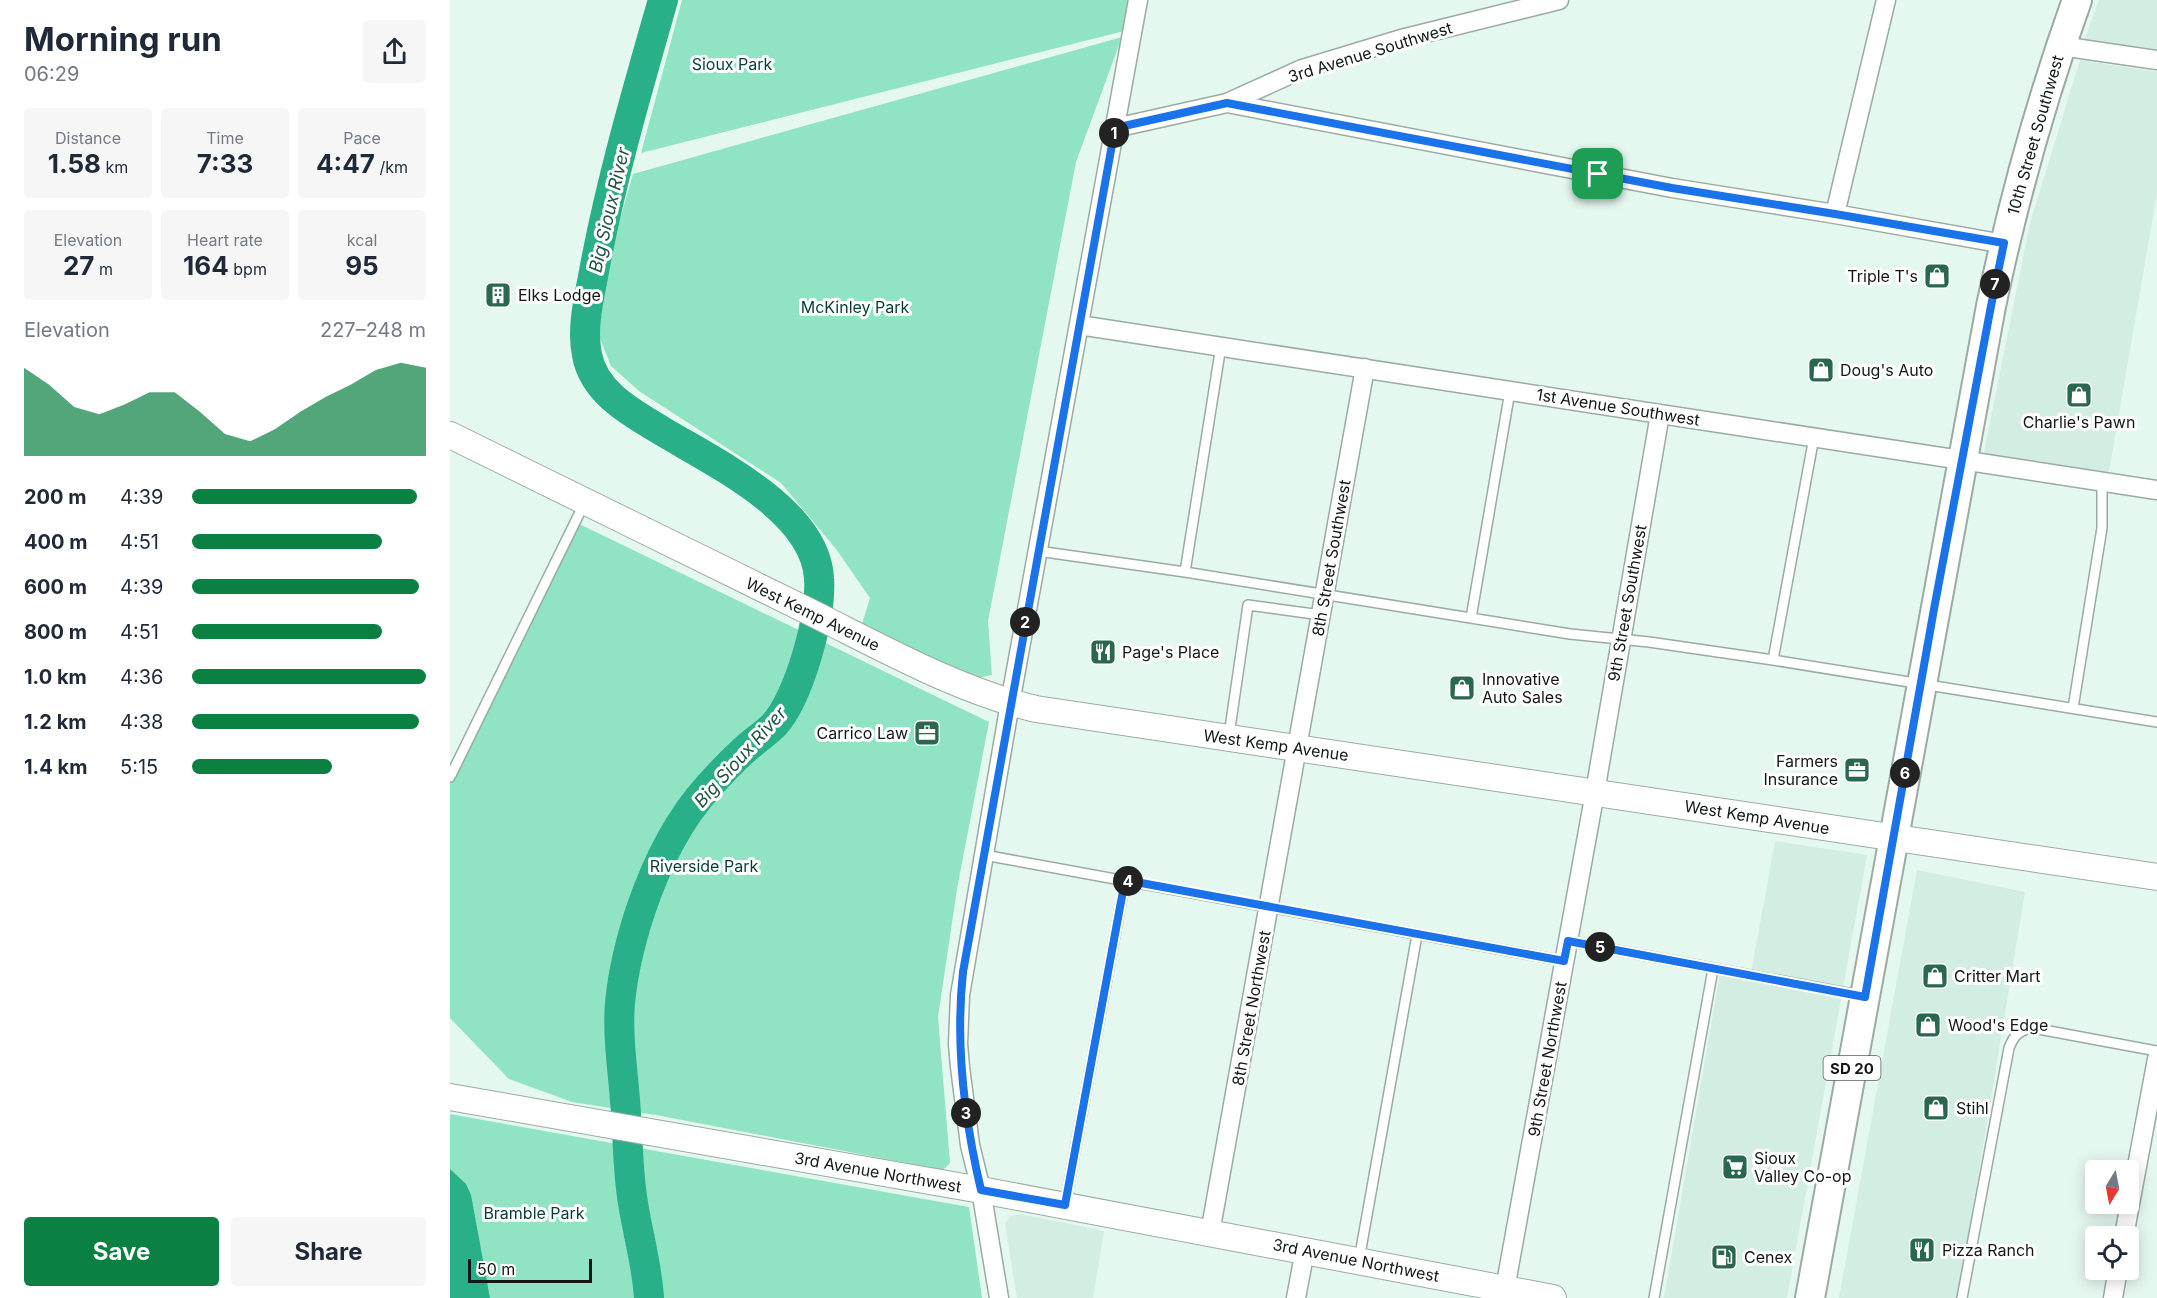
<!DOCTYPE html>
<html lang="en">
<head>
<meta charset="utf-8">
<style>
	:root { --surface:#fff; --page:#f6f6f7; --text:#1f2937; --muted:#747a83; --accent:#0b8043 }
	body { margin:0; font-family:Inter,sans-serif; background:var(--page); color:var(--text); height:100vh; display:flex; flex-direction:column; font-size:22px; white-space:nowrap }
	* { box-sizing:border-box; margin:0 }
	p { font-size:20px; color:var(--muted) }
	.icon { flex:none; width:33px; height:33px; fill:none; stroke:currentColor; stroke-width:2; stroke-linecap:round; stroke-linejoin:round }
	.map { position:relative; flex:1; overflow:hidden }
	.drawer { display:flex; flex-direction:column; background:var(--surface); width:450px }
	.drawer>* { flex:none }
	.needle { width:39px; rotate:190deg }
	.tools { position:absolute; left:1635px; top:1160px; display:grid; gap:12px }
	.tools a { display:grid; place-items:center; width:54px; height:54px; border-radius:6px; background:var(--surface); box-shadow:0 3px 15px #0003; font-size:30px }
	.scale { position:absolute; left:18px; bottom:15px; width:124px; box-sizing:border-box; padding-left:6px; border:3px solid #111815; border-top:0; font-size:16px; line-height:21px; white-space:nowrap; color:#111815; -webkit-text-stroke:4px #fff; paint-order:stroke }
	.pin { position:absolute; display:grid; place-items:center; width:51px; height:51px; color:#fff; margin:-26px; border-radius:12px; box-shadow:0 3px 9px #0006 }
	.km { position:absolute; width:30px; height:30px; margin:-15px; border-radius:50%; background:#222; color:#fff; font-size:16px; line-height:30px; text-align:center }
	.round { display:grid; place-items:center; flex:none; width:63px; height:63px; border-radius:6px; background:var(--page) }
	.head { display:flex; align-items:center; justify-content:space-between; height:102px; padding:0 24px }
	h1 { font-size:33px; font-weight:700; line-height:45px }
	.metrics { display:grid; grid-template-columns:repeat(3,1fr); gap:9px; height:102px; padding:6px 24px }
	.metrics div { display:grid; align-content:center; border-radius:6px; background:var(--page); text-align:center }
	.metrics b { font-size:26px; font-weight:700 }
	.metrics small { font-size:16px; font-weight:400 }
	.metrics p { font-size:16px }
	.chart { height:168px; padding:12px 24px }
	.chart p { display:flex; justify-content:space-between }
	.chart svg { width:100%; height:108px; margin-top:6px; fill:var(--accent); opacity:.7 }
	.action { display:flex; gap:12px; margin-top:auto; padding:12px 24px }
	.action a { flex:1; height:69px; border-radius:6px; background:var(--accent); color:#fff; font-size:24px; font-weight:700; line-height:69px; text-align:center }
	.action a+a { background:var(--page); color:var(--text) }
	ul { padding:0 24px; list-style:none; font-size:20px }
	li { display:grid; grid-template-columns:96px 72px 1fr; align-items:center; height:45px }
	li i { height:15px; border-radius:8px; background:var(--accent) }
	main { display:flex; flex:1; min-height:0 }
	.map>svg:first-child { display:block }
	.built { fill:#d2ede1 }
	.green { fill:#91e4c3 }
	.water { fill:#29b088 }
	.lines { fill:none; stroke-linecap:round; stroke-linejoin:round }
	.river { stroke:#29b088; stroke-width:30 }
	.lane-casing { stroke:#9aaba3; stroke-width:12 }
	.street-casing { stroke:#9aaba3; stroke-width:21 }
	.secondary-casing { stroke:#9aaba3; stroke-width:28 }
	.primary-casing { stroke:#9aaba3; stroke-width:32 }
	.lane { stroke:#fff; stroke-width:9 }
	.street { stroke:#fff; stroke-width:18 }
	.secondary { stroke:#fff; stroke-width:26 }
	.primary { stroke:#fff; stroke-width:28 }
	.route-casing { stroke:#fff; stroke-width:12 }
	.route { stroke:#1a73e8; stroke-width:8 }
	.labels { text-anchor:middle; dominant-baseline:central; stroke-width:6; stroke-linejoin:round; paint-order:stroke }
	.shield { fill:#fff; stroke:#585d5b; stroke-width:1.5 }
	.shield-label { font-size:15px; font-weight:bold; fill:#111815 }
	.street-label { font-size:16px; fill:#111815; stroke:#fff }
	.park-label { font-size:16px; fill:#073f2f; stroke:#fff }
	.poi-label { font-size:16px; fill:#111815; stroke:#fff; text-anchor:start }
	.water-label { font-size:18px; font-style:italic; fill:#215543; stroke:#fff }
</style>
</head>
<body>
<main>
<section class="drawer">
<div class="head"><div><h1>Morning run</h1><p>06:29</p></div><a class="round"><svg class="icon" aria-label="share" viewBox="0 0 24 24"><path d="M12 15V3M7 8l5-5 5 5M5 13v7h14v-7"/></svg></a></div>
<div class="metrics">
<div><p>Distance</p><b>1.58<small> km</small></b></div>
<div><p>Time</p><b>7:33</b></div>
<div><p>Pace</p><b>4:47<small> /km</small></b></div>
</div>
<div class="metrics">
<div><p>Elevation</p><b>27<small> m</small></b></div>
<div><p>Heart rate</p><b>164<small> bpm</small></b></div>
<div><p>kcal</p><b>95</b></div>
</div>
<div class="chart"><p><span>Elevation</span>227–248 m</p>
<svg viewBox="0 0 160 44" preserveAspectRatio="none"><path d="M0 44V8L10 15L20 24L30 27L40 23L50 18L60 18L70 26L80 35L90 38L100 33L110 26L120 20L130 15L140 9L150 6L160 8V44z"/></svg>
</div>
<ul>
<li><b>200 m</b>4:39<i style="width:96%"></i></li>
<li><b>400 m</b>4:51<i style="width:81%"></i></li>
<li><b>600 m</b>4:39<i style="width:97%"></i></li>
<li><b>800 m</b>4:51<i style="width:81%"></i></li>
<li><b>1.0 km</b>4:36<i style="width:100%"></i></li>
<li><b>1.2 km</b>4:38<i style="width:97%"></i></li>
<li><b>1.4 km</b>5:15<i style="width:60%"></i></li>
</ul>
<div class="action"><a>Save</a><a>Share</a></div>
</section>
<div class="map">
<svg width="1707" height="1298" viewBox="0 0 1707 1298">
	<rect width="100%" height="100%" fill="#e5f8ef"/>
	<!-- built -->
	<path class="built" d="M1649 0H1707V51L1634 41Z
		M1630 60 1707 72V193L1659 472 1533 457 1580 223Z
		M1325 841 1417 855 1337 1298H1214L1270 973 1300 979Z
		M1467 870 1575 892 1508 1298H1389Z
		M570 1214 654 1231 643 1298H567L555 1224 560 1216Z"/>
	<!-- green -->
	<path class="green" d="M232 0H683L678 30 191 153Z
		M672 37 626 162 538 621 542 675 523 679 412 624 420 598 386 549 331 483 189 391 161 366 147 331 145 307 183 174Z
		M125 522 539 722 507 889 488 1017 500 1163 493 1170 206 1115 122 1102 59 1079 0 1018V776Z
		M0 1114 519 1207 532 1298H0Z"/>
	<!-- water -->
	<path class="water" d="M0 1169 16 1184 21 1195 40 1298H0Z"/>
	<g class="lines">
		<!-- river -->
		<path class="river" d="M199 1298C197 1265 188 1235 183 1203 178 1174 178 1143 176 1114 174 1077 167 1039 170 1003 173 971 181 939 191 909 206 865 228 820 259 786 269 775 279 764 290 754 301 743 314 735 324 725 349 698 372 615 369 578 365 510 265 463 212 431 182 413 144 393 137 355 131 326 140 295 145 266 162 176 188 88 213 0"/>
		<defs>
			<path id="lane" d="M588 551 735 572 1120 634 1199 642 1323 660 1707 722
				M735 572 771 346
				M1021 618 1060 391
				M1323 660 1364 437
				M1623 708 1652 528V481
				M779 735 798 605 871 615
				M0 777 134 504
				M534 855 1114 961
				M1118 941 1413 996
				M615 1205 675 881
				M909 1260 967 935
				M1204 1298 1263 969
				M1512 1298 1559 1048C1564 1035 1569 1030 1583 1028L1707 1051"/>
			<path id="street" d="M1611 46 1707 60
				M777 103 1222 188 1385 214 1554 244
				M665 128 777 103 852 69 951 39 1109 0
				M1385 214 1436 0
				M629 325 1707 490
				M760 1233 915 368
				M1674 1236 1707 1059
				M1055 1289 1145 792 1210 414
				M549 1298 531 1190 520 1145 510 1067 508 1044 510 995 560 703 688 0
				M846 1298 855 1250
				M1663 1298 1668 1269"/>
			<path id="secondary" d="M0 435C119 493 237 552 356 610 429 646 508 691 586 709L1707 877
				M0 1097 531 1190 1103 1298"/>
			<path id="primary" d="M1360 1298 1541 306C1563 202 1591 100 1627 0"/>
		</defs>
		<!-- lane casing -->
		<use href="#lane" class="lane-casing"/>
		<!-- street casing -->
		<use href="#street" class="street-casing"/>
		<!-- secondary casing -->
		<use href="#secondary" class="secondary-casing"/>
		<!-- primary casing -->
		<use href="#primary" class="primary-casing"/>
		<!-- lane -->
		<use href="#lane" class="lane"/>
		<!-- street -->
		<use href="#street" class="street"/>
		<!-- secondary -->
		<use href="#secondary" class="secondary"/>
		<!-- primary -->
		<use href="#primary" class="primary"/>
	</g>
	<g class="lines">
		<defs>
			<path id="route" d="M777 103 1222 188 1385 214 1554 243 1541 306 1484 609 1415 997 1118 941 1114 961 675 880 615 1205 531 1190C514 1118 505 1046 513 972L665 128Z"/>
		</defs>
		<!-- route casing -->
		<use href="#route" class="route-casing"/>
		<!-- route -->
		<use href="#route" class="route"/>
	</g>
	<!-- icons -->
	<defs>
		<symbol id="shop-square" viewBox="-11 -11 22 22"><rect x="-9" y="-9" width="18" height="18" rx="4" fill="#2a6751" stroke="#fff"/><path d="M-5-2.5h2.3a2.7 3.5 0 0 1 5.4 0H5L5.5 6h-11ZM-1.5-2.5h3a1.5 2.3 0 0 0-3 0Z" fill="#fff"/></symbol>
		<symbol id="building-square" viewBox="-11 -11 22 22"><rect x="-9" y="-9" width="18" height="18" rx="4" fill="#2a6751" stroke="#fff"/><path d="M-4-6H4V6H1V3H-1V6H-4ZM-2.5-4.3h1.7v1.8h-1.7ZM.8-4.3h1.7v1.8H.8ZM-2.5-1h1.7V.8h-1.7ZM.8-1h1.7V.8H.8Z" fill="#fff"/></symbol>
		<symbol id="restaurant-square" viewBox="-11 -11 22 22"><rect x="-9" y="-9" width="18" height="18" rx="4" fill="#2a6751" stroke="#fff"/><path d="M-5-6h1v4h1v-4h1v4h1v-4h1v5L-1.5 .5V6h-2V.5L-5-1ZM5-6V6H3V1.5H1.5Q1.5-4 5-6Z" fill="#fff"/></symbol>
		<symbol id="office-square" viewBox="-11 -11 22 22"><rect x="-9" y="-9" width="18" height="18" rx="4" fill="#2a6751" stroke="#fff"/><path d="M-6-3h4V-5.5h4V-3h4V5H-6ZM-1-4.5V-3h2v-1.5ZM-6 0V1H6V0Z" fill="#fff"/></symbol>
		<symbol id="supermarket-square" viewBox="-11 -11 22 22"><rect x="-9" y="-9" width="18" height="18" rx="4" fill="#2a6751" stroke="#fff"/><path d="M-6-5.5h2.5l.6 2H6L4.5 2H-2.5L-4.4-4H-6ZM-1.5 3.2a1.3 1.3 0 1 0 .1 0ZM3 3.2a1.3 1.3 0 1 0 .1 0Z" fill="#fff"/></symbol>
		<symbol id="fuel-square" viewBox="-11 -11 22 22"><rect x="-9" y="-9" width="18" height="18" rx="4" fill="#2a6751" stroke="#fff"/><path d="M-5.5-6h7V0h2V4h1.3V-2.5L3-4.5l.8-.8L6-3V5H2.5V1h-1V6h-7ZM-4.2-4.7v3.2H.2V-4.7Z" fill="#fff"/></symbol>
	</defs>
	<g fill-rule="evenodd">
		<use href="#shop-square" x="1472" y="261" width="30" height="30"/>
		<use href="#building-square" x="33" y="280" width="30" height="30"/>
		<use href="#shop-square" x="1356" y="355" width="30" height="30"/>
		<use href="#shop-square" x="1614" y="380" width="30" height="30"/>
		<use href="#restaurant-square" x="638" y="637" width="30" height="30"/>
		<use href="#shop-square" x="997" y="673" width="30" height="30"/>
		<use href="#office-square" x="462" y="718" width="30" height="30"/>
		<use href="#office-square" x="1392" y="755" width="30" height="30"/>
		<use href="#shop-square" x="1470" y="961" width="30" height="30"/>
		<use href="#shop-square" x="1463" y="1010" width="30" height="30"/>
		<use href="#shop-square" x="1471" y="1093" width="30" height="30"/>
		<use href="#supermarket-square" x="1270" y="1152" width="30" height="30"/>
		<use href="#restaurant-square" x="1457" y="1235" width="30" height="30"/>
		<use href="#fuel-square" x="1259" y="1242" width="30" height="30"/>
	</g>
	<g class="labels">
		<!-- shield labels -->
		<rect class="shield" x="1373.5" y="1056" width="57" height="24" rx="4.5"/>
		<g class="shield-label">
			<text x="1402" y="1068">SD 20</text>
		</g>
		<!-- street labels -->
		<g class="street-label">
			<text transform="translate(920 52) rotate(-17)">3rd Avenue Southwest</text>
			<text transform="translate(1585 135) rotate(-74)">10th Street Southwest</text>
			<text transform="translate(1168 407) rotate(9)">1st Avenue Southwest</text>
			<text transform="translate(881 558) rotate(-80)">8th Street Southwest</text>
			<text transform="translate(1177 603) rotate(-80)">9th Street Southwest</text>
			<text transform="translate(363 614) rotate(26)">West Kemp Avenue</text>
			<text transform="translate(826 745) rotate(8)">West Kemp Avenue</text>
			<text transform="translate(1307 817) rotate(9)">West Kemp Avenue</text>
			<text transform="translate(801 1008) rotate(-80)">8th Street Northwest</text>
			<text transform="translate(1097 1059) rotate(-80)">9th Street Northwest</text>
			<text transform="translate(428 1172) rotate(10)">3rd Avenue Northwest</text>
			<text transform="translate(906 1260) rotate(11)">3rd Avenue Northwest</text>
		</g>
		<!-- park labels -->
		<g class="park-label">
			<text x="282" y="64">Sioux Park</text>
			<text x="405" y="307">McKinley Park</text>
			<text x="254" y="866">Riverside Park</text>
			<text x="84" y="1213">Bramble Park</text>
		</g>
		<!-- poi labels -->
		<g class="poi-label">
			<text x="1468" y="276" text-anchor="end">Triple T's</text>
			<text x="68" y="295">Elks Lodge</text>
			<text x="1390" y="370">Doug's Auto</text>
			<text x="1629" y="422" text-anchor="middle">Charlie's Pawn</text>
			<text x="672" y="652">Page's Place</text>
			<text x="1032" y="679">Innovative<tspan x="1032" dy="18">Auto Sales</tspan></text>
			<text x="458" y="733" text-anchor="end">Carrico Law</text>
			<text x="1388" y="761" text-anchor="end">Farmers<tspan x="1388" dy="18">Insurance</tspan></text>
			<text x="1504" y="976">Critter Mart</text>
			<text x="1498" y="1025">Wood's Edge</text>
			<text x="1506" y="1108">Stihl</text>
			<text x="1304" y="1158">Sioux<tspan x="1304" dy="18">Valley Co-op</tspan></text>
			<text x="1492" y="1250">Pizza Ranch</text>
			<text x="1294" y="1257">Cenex</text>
		</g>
		<!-- water labels -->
		<g class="water-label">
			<text transform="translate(159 210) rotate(-77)">Big Sioux River</text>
			<text transform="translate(290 757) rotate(-48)">Big Sioux River</text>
		</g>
	</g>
</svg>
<div class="tools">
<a><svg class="needle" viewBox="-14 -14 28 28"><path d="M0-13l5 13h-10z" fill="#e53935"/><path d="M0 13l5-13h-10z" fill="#747a83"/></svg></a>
<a><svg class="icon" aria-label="locate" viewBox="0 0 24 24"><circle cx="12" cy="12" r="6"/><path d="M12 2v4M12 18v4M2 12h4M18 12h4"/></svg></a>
</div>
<div class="scale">50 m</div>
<div class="pin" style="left:1148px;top:174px;background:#1e9e55"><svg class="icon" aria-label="arrive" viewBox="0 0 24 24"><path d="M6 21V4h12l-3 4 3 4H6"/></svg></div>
<b class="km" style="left:664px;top:133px">1</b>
<b class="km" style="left:575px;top:622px">2</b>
<b class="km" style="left:516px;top:1113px">3</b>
<b class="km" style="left:678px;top:881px">4</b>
<b class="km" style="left:1150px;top:947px">5</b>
<b class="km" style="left:1455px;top:773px">6</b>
<b class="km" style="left:1545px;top:284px">7</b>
</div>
</main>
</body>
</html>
